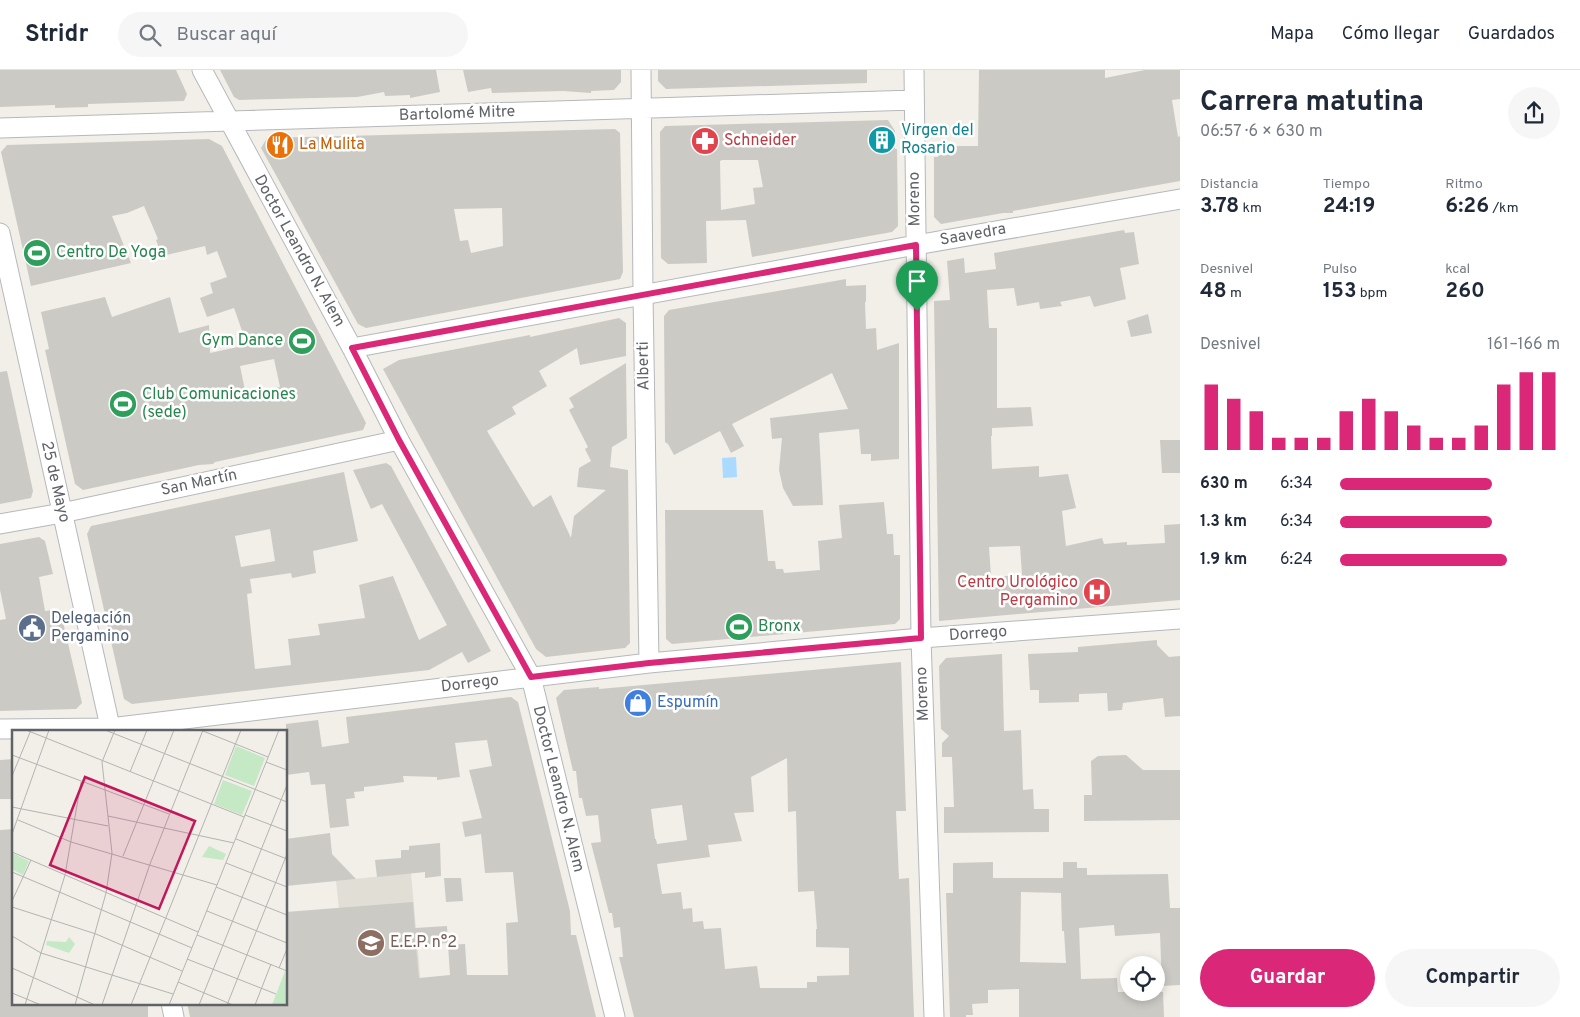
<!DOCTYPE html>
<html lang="es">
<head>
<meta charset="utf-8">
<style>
	:root { --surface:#fff; --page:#f6f6f7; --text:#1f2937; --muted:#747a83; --line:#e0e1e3; --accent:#db2777 }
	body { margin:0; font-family:Overpass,sans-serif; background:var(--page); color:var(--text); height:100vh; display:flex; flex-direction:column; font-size:19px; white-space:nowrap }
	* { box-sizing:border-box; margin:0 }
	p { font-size:16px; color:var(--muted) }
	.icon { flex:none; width:28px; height:28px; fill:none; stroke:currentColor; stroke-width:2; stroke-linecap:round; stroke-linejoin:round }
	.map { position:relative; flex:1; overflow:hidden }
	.drawer { display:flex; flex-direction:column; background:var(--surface); width:400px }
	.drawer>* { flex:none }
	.controls { position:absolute; left:1120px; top:886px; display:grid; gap:10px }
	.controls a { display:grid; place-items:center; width:45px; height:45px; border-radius:50%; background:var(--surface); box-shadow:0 2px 8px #0003; font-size:25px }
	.pin { position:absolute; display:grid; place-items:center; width:42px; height:42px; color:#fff; margin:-51px -21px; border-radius:50% 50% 50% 0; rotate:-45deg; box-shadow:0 0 5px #0007 }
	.pin .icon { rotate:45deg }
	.round { display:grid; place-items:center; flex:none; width:52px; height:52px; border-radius:26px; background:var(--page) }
	.headline { display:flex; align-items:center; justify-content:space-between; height:85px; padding:0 20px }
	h1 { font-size:28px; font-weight:700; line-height:38px }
	.figures { display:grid; grid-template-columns:repeat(3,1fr); gap:8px; height:85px; padding:5px 20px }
	.figures div { display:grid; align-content:center }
	.figures b { font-size:21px; font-weight:700 }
	.figures small { font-size:14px; font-weight:400 }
	.figures p { font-size:14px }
	.chart { height:140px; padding:10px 20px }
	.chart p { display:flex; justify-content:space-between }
	.chart svg { width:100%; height:90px; margin-top:5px; stroke:var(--accent); stroke-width:6 }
	.button { display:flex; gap:10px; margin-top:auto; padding:10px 20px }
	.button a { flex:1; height:58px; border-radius:30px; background:var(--accent); color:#fff; font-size:20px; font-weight:700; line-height:58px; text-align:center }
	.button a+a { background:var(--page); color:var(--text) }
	ul { padding:0 20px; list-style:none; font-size:16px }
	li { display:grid; grid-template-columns:80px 60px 1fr; align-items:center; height:38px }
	li i { height:12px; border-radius:6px; background:var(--accent) }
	header { display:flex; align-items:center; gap:30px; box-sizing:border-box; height:70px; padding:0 25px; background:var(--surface); border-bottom:1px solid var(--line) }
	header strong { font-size:24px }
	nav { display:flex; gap:28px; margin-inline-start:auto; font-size:18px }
	.search { width:350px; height:45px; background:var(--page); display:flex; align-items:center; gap:12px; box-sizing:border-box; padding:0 18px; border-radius:28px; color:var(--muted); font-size:19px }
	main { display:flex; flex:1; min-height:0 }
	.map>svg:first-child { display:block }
	.education { fill:#e1ded6 }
	.water { fill:#aadaff }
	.building { fill:#cccac5; fill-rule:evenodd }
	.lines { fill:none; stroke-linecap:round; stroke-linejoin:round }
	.minor-casing { stroke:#b5b8bc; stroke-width:21 }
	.minor { stroke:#fff; stroke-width:19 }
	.route-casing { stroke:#fff; stroke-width:10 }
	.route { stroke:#db2777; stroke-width:6 }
	.labels { text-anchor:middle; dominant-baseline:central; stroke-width:5; stroke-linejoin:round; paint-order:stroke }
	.street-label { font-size:16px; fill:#5f6368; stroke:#fff }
	.culture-label { font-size:16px; fill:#0d838f; stroke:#fff; text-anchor:start }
	.health-label { font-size:16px; fill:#be3a42; stroke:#fff; text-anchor:start }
	.food-label { font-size:16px; fill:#c56008; stroke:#fff; text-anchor:start }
	.leisure-label { font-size:16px; fill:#27864d; stroke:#fff; text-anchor:start }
	.service-label { font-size:16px; fill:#4e5e75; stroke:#fff; text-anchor:start }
	.shop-label { font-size:16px; fill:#366cbe; stroke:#fff; text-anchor:start }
	.education-label { font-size:16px; fill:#785e54; stroke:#fff; text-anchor:start }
	.inset-road { fill:none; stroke:#b3b3b1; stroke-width:1 }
	.view { fill:#c2185b; fill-opacity:0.15; stroke:#c2185b; stroke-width:2.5 }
	.inset-edge { fill:none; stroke:#5f6368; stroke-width:2.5 }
</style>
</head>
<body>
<header>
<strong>Stridr</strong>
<div class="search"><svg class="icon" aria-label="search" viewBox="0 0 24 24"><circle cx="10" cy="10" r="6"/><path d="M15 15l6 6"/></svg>Buscar aquí</div>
<nav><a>Mapa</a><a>Cómo llegar</a><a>Guardados</a></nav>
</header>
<main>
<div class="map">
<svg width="1180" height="947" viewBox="0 0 1180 947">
	<rect width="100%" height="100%" fill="#f1efe8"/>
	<!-- education -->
	<path class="education" d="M411 803 419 892 423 947 342 868 336 811Z"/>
	<!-- water -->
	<path class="water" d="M736 387 737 407 723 408 722 388Z"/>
	<!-- building -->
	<path class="building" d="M0 0H176L187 24 184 31 88 34V37L55 38V35L0 37Z
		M220 0H436L440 22 410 28V25L385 26 384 22 357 27 239 30 234 27Z
		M463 0H621V12L614 20 591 21V23L563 21 492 23 491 18 468 22Z
		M658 0H867V13L666 19 658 11Z
		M979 0H1105V8L1145 0H1180V29L1172 30 1178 67 1180 66V111L1013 141V143H1003L941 154 934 147V87H938V76H978Z
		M888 50 895 61V79H897L898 156 892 162 752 187 746 150 706 151 707 193 668 194 661 188 660 62 665 56ZM722 90H758L763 117 753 118 755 134 721 140 720 91Z
		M615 59 620 63 623 202 620 209 366 258 358 254 261 78 267 68ZM502 138 503 176 471 183 468 170 460 171 454 139Z
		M209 69 222 76 366 353 363 360 215 392 213 394 199 395 83 420 75 414 45 280 49 279 41 242 105 227 112 247 170 227 179 263 209 255 210 283 247 275 234 238 207 247 200 228 213 223 210 213 227 207 217 181 207 185 205 176 162 186 156 170 158 169 144 136 127 143 112 146 131 193 31 216 1 82 7 75ZM274 289 280 317 246 325 240 296Z
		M1124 160 1125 163 1134 162 1139 194 1120 198 1126 229 1094 237 1090 226 1060 232 1062 236 1040 239 1039 232 1017 236 1014 218 987 220 989 258H997V338L1031 337 1033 356 992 358V366H991L992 399 1039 396V407L1068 404 1076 438 1062 441 1066 476 1102 468 1104 474 1127 472V475L1165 473 1164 455 1180 454V530L939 551 934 231 950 230 947 191 964 188 965 203 996 199 994 183ZM1020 476 1022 505 991 507 989 477Z
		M846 209V216L866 215V231L865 233 866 259 876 258 877 280 899 273V389L871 391V384H861L859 359 819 363 823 435 793 436 783 418 779 400 782 368 772 369 770 348 848 339 832 303 732 354 744 376 731 383 720 361 674 385 668 374 665 372 664 246 669 240Z
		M1148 244 1152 263 1131 267 1127 251Z
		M619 248 626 253V286L580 295 577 278 539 301 547 316 512 337 516 344 487 361 533 437 551 425 571 468 574 446 606 420 577 417 579 398 591 391 585 379 588 377 569 340 574 337 569 328 626 293 627 368 612 377 610 397 628 400 630 573 625 578 546 587 536 579 383 299 399 290 530 265V267Z
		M7 301 33 421 31 428 0 434V302Z
		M1160 370H1180V403H1162Z
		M386 393 391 396 491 581 468 593 462 582 429 600 132 634 124 629 87 464 91 456 344 402 358 471 313 481 316 503 292 508 291 503 250 509 252 523 247 524 255 599 291 595 288 569 320 565 318 554 365 548 359 515 393 506 419 570 447 555 382 434 371 439 353 400ZM270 459 275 491 241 497 235 466Z
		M884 432 887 464H893L894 485H900V549L895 554 672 574 666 569 665 440H763L768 491H775L776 499H783L784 503 820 500 818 471 842 468 839 435Z
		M39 467 45 471 53 504 39 507 45 541 60 539 82 633 76 639 0 641V550L6 549 0 520V474Z
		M1157 570V575L1169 587 1180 586V646L1165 647 1163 628 1123 633 1122 640 1108 641 1107 623 1079 624V632L1039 633V620H1030L1028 584 1078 582V577Z
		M1002 584 1004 661 1021 660 1023 720 1033 719 1034 739H1049V762L944 763V737H954L952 687H942V673L949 666 941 659 939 596 946 588Z
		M901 592 906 741H896L899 809 909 808 914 947H634L619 887H623L620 857 614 858 612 843H609L591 773 601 772 598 745 586 746 582 728H579L576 701H573L556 628 564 620 599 617V619ZM787 688 788 742 796 741 798 822 814 821 817 859H816V877L849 878V905L817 906V912H807V918H760L757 896 725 899 721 858 704 859 703 851 693 852 692 838 683 839 681 822 662 824 657 794 710 787 708 775 742 771 734 743 754 742 751 707ZM682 735 687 770 657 774 656 769H655L651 739Z
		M511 627 518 632 570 841 571 865H576L596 947H190L187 933H286V842L413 832 415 858 447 856 448 873 416 875 419 908 450 905 448 875 465 874 467 905H508L506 853 518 852 513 802 485 803 481 764 465 767 462 752 482 748 469 700 492 696 487 670 455 673 460 707 437 710V707L403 706 404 712 373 716 364 717V721L354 722 355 728 346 729 349 756 330 758 325 714 311 715 309 702 286 705V654L318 650 322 677 349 673 346 647Z
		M1126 685 1143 700H1180V750L1084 751V725H1092L1091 691 1098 686Z
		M14 689V729H0V690Z
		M14 759V933H148V947H0V760Z
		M330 763 332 784 356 809 286 816V769Z
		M440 773 441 806 425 808V802L377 807 375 790 401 788V780H409V776Z
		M993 792V808H1063V792H1077V798H1087V805L1168 804 1170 838H1180V915L1162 916 1160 863 1115 866 1114 855 1079 858 1081 909 1117 908 1118 922H1163L1164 947H1019V919L988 920V933L972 934 973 945H966V947H950L946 823H953V793ZM1021 822 1061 823 1062 861H1064L1066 893 1020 892Z
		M444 808H461L463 831 446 832Z"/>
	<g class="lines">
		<defs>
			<path id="minor" d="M202 0 352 278 399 370 531 607 615 947
				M641 0 643 224 649 593
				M914 0 921 568 934 947
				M0 58 914 30
				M0 163 111 661
				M352 278 916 175 1180 129
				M0 454 62 443 399 370
				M0 659 110 658 649 593 921 568 1180 549
				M171 933 174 947"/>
		</defs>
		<!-- minor casing -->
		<use href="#minor" class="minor-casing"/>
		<!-- minor -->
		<use href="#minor" class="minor"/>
	</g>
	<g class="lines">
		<defs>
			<path id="route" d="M916 175 921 568 649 593 531 607 399 370 352 278Z"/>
		</defs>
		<!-- route casing -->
		<use href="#route" class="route-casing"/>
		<!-- route -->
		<use href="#route" class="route"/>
	</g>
	<!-- icons -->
	<defs>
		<symbol id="building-disc" viewBox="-11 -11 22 22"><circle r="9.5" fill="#0f9aa8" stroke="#fff"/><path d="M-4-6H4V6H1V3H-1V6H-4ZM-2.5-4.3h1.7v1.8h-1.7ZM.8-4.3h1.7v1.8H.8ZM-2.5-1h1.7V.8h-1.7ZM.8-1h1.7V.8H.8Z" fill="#fff"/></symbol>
		<symbol id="pharmacy-disc" viewBox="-11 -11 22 22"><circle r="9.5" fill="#e0444e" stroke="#fff"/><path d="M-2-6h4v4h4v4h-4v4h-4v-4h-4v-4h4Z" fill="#fff"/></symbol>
		<symbol id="restaurant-disc" viewBox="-11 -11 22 22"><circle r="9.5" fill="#e8710a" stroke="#fff"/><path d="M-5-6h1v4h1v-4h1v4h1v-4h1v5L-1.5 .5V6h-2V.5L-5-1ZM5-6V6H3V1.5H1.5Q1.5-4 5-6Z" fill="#fff"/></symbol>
		<symbol id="stadium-disc" viewBox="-11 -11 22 22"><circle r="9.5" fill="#2e9e5b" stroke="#fff"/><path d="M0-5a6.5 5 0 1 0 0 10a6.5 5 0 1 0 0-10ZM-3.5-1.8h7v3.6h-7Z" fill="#fff"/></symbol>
		<symbol id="hospital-disc" viewBox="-11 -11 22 22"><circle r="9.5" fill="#e0444e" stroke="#fff"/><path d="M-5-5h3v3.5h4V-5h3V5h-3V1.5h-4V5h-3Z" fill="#fff"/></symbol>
		<symbol id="civic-disc" viewBox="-11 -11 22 22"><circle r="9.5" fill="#5c6f8a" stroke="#fff"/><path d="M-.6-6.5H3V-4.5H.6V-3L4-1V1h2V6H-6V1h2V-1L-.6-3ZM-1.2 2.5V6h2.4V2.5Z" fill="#fff"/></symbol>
		<symbol id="shop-disc" viewBox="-11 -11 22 22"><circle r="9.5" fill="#3f7fe0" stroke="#fff"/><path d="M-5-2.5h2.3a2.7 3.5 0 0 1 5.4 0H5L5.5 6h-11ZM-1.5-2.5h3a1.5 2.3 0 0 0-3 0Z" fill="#fff"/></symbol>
		<symbol id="school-disc" viewBox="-11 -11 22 22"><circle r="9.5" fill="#8d6e63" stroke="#fff"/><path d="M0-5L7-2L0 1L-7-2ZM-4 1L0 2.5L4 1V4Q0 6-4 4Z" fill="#fff"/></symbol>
	</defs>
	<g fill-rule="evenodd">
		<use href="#building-disc" x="866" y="54" width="32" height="32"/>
		<use href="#pharmacy-disc" x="689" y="55" width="32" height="32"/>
		<use href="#restaurant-disc" x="264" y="59" width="32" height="32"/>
		<use href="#stadium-disc" x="21" y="167" width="32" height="32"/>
		<use href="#stadium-disc" x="286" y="255" width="32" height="32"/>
		<use href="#stadium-disc" x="107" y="318" width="32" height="32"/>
		<use href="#hospital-disc" x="1081" y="506" width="32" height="32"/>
		<use href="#stadium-disc" x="723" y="541" width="32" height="32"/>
		<use href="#civic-disc" x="16" y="542" width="32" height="32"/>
		<use href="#shop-disc" x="622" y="617" width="32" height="32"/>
		<use href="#school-disc" x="355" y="857" width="32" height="32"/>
	</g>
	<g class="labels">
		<!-- street labels -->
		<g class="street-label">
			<text transform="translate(457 44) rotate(-2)">Bartolomé Mitre</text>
			<text transform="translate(915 129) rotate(-91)">Moreno</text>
			<text transform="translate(973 165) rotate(-10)">Saavedra</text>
			<text transform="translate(299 181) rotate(61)">Doctor Leandro N. Alem</text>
			<text transform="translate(644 296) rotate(-91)">Alberti</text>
			<text transform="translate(55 412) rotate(77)">25 de Mayo</text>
			<text transform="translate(199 413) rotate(-12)">San Martín</text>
			<text transform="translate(978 564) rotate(-4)">Dorrego</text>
			<text transform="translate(470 614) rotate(-7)">Dorrego</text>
			<text transform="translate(923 624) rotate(-92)">Moreno</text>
			<text transform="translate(558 719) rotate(76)">Doctor Leandro N. Alem</text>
		</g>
		<!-- culture labels -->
		<g class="culture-label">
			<text x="901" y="61">Virgen del<tspan x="901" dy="18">Rosario</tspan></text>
		</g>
		<!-- health labels -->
		<g class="health-label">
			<text x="724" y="71">Schneider</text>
			<text x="1078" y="513" text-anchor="end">Centro Urológico<tspan x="1078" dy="18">Pergamino</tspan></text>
		</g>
		<!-- food labels -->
		<g class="food-label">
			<text x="299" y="75">La Mulita</text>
		</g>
		<!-- leisure labels -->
		<g class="leisure-label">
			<text x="56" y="183">Centro De Yoga</text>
			<text x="283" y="271" text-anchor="end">Gym Dance</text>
			<text x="142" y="325">Club Comunicaciones<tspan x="142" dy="18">(sede)</tspan></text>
			<text x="758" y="557">Bronx</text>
		</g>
		<!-- service labels -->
		<g class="service-label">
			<text x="51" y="549">Delegación<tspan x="51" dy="18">Pergamino</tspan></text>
		</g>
		<!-- shop labels -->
		<g class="shop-label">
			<text x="657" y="633">Espumín</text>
		</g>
		<!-- education labels -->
		<g class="education-label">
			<text x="390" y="873">E.E.P. n°2</text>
		</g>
	</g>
	<!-- overview -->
	<g transform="translate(12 660)">
		<rect width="275" height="275" fill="#f1efe8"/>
		<path d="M224 16 253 28 242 56 213 45ZM211 50 240 61 230 85 202 74ZM197 116 214 124 211 130 190 127ZM0 123 17 131 11 145 0 139ZM57 207 63 214 57 223 34 215 35 211 54 212ZM273 241 275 275H260Z" fill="#c5e8c5"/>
		<path class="inset-road" d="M14 0 232 87M93 0 275 72M191 1 256 27M0 25 157 84M254 32 275 40M118 42 135 0M0 46 19 0M0 77 96 96M233 85 275 101M96 86 222 113M6 90 59 112 205 155M0 104 37 0M224 109 275 129M0 122 186 202M111 126 162 0M214 133 275 157M0 142 180 218M204 157 275 185M0 171 19 130M0 177 84 204 170 241M195 181 275 213M185 205 275 241M0 206 29 223 161 264M175 229 264 264M0 238 83 275M267 238 275 219M166 252 221 275M0 263 29 275M13 275 53 145 69 52M63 275 94 163 100 123 90 32 103 0M90 275 138 134 191 0M119 275 229 0M157 275 267 0M187 275 275 55M215 275 275 124M243 275 259 234"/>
		<path class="view" d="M73 47 183 91 147 179 38 135Z"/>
		<rect width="275" height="275" class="inset-edge"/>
	</g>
</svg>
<div class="controls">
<a><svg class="icon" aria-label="locate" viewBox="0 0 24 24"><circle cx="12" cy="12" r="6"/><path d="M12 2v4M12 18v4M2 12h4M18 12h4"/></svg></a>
</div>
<div class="pin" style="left:917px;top:241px;background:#1e9e55"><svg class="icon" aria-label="arrive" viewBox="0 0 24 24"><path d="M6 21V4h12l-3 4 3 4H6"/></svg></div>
</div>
<section class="drawer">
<div class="headline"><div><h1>Carrera matutina</h1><p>06:57 · 6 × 630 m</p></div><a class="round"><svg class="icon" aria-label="share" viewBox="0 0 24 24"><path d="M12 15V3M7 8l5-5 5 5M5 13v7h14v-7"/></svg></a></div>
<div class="figures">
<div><p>Distancia</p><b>3.78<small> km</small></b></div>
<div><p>Tiempo</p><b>24:19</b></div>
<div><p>Ritmo</p><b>6:26<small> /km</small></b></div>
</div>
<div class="figures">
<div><p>Desnivel</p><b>48<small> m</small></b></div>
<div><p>Pulso</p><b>153<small> bpm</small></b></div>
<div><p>kcal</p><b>260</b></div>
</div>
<div class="chart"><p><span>Desnivel</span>161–166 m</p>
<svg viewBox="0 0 160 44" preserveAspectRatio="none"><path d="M5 44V12M15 44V19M25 44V25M35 44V38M45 44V38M55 44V38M65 44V25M75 44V19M85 44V25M95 44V32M105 44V38M115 44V38M125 44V32M135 44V12M145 44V6M155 44V6"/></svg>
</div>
<ul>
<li><b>630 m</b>6:34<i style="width:69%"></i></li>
<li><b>1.3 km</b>6:34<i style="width:69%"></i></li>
<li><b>1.9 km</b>6:24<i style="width:76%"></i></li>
</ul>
<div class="button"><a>Guardar</a><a>Compartir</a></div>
</section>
</main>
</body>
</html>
